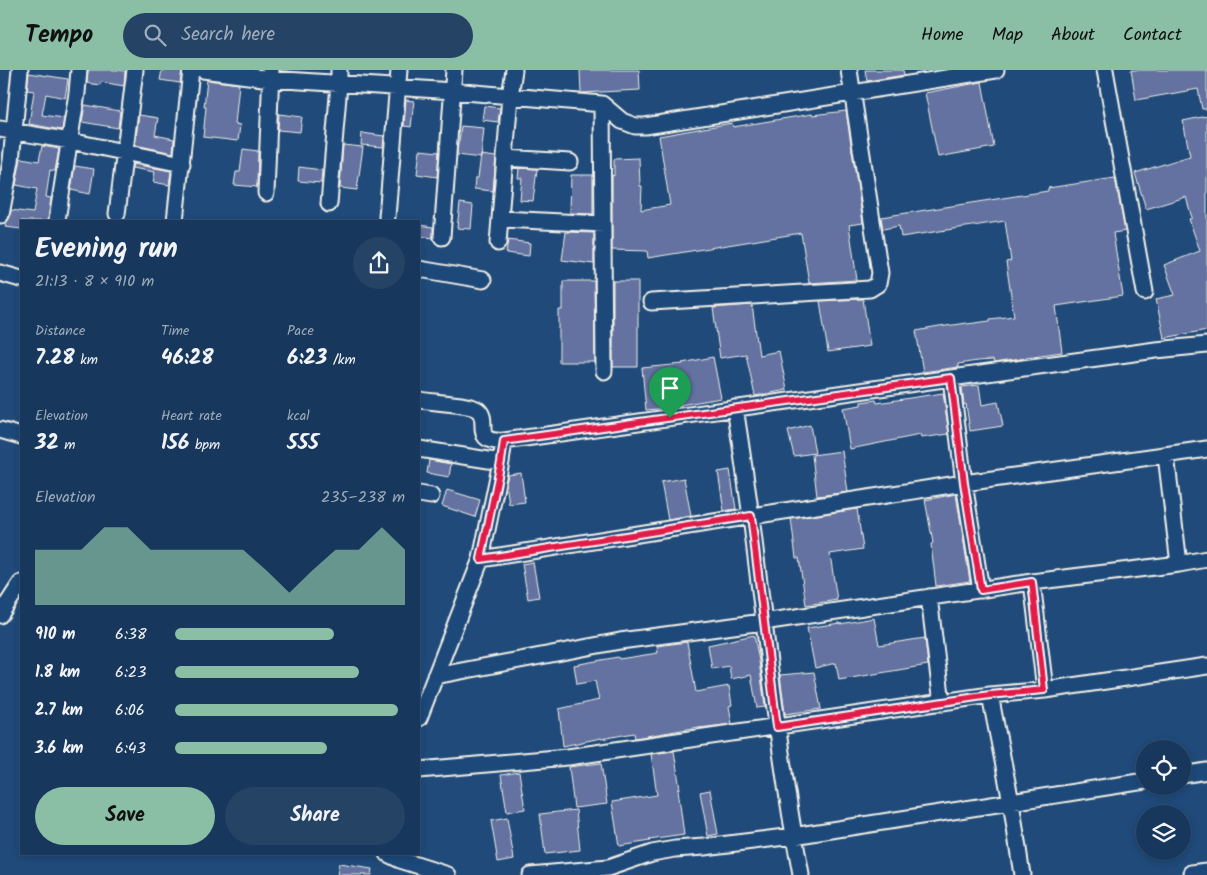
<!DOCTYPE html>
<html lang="en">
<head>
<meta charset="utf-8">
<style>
	:root { --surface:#17385c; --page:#244365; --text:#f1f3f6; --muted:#9eacbb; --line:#365272; --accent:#8abfa5 }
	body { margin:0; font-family:Kalam,sans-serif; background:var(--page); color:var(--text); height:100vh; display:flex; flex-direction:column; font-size:19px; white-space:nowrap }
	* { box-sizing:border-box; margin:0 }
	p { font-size:16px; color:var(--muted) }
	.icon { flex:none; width:28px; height:28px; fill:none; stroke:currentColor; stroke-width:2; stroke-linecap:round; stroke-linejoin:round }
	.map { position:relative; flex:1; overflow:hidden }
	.panel { position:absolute; left:20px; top:150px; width:400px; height:635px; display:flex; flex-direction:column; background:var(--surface); border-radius:0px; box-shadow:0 2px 8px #0003,0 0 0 1px var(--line) }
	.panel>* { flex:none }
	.tools { position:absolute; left:1136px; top:670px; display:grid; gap:10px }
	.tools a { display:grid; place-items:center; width:55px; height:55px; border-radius:50%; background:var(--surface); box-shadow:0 2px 8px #0003,0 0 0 1px var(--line); font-size:25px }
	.pin { position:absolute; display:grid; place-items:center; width:42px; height:42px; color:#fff; margin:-51px -21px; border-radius:50% 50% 50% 0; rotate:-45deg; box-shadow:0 0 5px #0007 }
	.pin .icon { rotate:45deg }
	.round { display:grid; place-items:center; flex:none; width:52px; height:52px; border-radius:26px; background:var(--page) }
	.head { display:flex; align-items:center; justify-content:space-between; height:85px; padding:0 15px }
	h1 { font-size:28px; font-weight:700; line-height:38px }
	.metrics { display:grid; grid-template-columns:repeat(3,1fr); gap:8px; height:85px; padding:5px 15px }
	.metrics div { display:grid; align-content:center }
	.metrics b { font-size:21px; font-weight:700 }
	.metrics small { font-size:14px; font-weight:400 }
	.metrics p { font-size:14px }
	.chart { height:140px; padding:10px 15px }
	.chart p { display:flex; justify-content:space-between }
	.chart svg { width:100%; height:90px; margin-top:5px; fill:var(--accent); opacity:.7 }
	.button { display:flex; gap:10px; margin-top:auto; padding:10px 15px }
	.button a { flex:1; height:58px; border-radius:30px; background:var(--accent); color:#111; font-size:20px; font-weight:700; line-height:58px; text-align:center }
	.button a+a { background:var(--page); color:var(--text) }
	ul { padding:0 15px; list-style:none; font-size:16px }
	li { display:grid; grid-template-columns:80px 60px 1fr; align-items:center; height:38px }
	li i { height:12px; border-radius:6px; background:var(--accent) }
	header { display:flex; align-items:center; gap:30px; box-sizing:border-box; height:70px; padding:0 25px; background:var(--accent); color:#111 }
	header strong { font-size:24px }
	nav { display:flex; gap:28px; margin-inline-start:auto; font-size:18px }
	.search { width:350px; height:45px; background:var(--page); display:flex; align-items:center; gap:12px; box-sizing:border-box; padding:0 18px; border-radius:28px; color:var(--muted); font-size:19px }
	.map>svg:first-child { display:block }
	.building { fill:#6372a0; stroke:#f4f1e8 }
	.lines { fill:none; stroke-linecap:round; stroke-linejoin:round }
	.minor-casing { stroke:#f4f1e8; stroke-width:19 }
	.minor { stroke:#1f4a7a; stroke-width:15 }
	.route-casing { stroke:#fff; stroke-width:10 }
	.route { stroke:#e11d48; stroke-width:6 }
</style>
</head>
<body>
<header>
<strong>Tempo</strong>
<div class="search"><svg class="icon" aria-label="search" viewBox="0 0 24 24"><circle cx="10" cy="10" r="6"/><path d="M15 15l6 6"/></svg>Search here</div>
<nav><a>Home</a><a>Map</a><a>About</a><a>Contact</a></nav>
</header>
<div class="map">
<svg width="1207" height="805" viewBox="0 0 1207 805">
	<rect width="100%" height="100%" fill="#1f4a7a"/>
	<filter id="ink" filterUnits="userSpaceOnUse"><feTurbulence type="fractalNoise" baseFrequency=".02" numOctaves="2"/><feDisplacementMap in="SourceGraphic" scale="10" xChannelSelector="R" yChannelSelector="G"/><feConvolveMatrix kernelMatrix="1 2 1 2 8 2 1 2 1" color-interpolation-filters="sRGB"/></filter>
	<g filter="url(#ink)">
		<!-- building -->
		<path class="building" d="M88 0H117L125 1 124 16 101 12 100 15 87 13Z
			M162 0H182L180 13 160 10Z
			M580 0H639L640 20 581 23Z
			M865 0H903L904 5 867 11Z
			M1131 0H1207V39H1202L1198 19 1136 30Z
			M29 3 68 9 65 28 46 24 42 45 64 48 62 60 29 54 34 21 27 20Z
			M207 10 239 14 235 54 240 55 238 71 203 67 206 37H204Z
			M982 12 994 77 938 87 925 23Z
			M406 30 414 31 411 57 404 56Z
			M85 35 120 41 118 58 82 52Z
			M484 36 500 38 498 52 482 50Z
			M846 41 863 153 849 155 857 210 809 213 801 163 648 188 647 181 612 180V105L614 106V89L639 88 640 116H642L641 140 670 135 659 66 732 53 733 57 812 44V45Z
			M279 44 302 47 300 62 278 60Z
			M139 45 158 48 155 65 174 69 173 83 135 75Z
			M1207 46V260L1164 268 1156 229 1175 225 1164 195 1200 181 1189 149 1192 148 1186 127 1146 139 1135 103 1190 86 1183 51Z
			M461 56 484 58 481 88 457 85 458 72H459Z
			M362 63 384 66 383 77 361 75Z
			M343 75 363 77 357 120 340 118Z
			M42 76 59 79 55 101 50 100 46 127 51 128 48 151H21V159L5 157 6 153 10 147 11 140 33 143 37 119 16 115 21 88 39 91Z
			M243 79 258 81 257 117 234 115 236 102H240Z
			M420 80 439 82 437 107 417 104Z
			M481 85 496 87 493 121 474 119 475 108H478Z
			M133 94 171 101 169 115 153 112 155 102 132 98Z
			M75 96 94 99 90 124 71 120Z
			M299 97 322 100 321 113 298 111Z
			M519 98 537 99 533 131 520 130 522 108H518Z
			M571 105H593V144L570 143Z
			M1115 108 1125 161 1113 163 1123 226 1056 236 1062 282 1026 287V288L994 293 993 290 977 291 958 294V297L923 302 916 261 939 257 966 253 967 254 990 251V249L1014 246 1006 192 1011 191 1005 151 901 167 899 156 883 159 881 147 1048 121V118Z
			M460 133 473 135 471 159 457 158Z
			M419 155 433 157V168L419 166Z
			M566 162 594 163V194L562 190Z
			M508 170 530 173 529 186 506 183Z
			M563 211H594L595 292H559V240H563Z
			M613 211H638V297H613Z
			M863 229 870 276 828 282 820 231Z
			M752 235 759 285 779 281 787 320 755 326 746 284 720 288 713 238Z
			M713 287 721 328 680 335V337L646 340 642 298 683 294 682 293Z
			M979 315 982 335 998 332 1003 356 970 361 966 334 964 335 962 317Z
			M943 323 949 364 921 368 920 365 850 379 843 338 861 335V332L876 330 877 333Z
			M810 355 815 383 794 386 788 361Z
			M842 381 848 422 817 426 812 385Z
			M429 390 451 394 449 407 427 403Z
			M730 400 736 439 724 441 718 402Z
			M521 403 525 432 509 434 506 413 508 405Z
			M684 408 691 446 668 450 661 412Z
			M447 420 480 430 475 447 442 436Z
			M956 424 970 511 936 516 931 474 933 473 925 430Z
			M857 439 863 479 830 484 837 530 806 535 799 488H796L791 449Z
			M533 492 539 527 528 529 522 494Z
			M874 548 879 575 925 568 928 595 839 610 836 593 815 598 807 558 840 553V554Z
			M754 565 759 591 765 637 757 638 751 605 731 609 729 596 712 599 708 575Z
			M687 572 696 622 729 616 732 635 729 636 732 654 699 658V657L635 668 634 663 601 669V668L563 676 559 639 599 630 595 611 577 614 574 595 618 587 619 589 658 583 657 576Z
			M814 602 821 639 785 644 780 605Z
			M674 681 680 719H678L684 765 649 770 650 771 619 776 612 732 657 725 651 684Z
			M601 693 607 734 574 738 569 697Z
			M519 702 525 739 507 742 501 705Z
			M710 720 718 764 708 766 700 722Z
			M576 740 580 780 545 784 540 744Z
			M507 748 514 789 498 792 491 751Z
			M339 794 372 799 371 805H337Z"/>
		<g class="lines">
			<defs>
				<path id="minor" d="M203 0 270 9 453 21 602 34 622 51 635 56H645L996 0
					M1105 0 1145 222
					M602 34 604 301
					M0 59 70 71 182 94
					M505 88 570 92
					M266 123 271 0
					M329 134 339 14V0
					M117 144 135 0
					M1 145 11 91 20 0
					M387 147 399 0
					M500 149 603 154
					M57 150 77 23 79 0
					M175 151 191 0
					M442 167 454 0
					M498 173 510 26 514 0
					M419 199 483 210
					M0 203 21 209
					M651 232 870 219 878 214 880 203 849 0
					M951 308 964 413 981 520
					M419 330C430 332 471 334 478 340 491 351 470 373 504 371L501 392 481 489 419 648
					M735 338C741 375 746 411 751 447 766 567 779 687 801 805
					M0 360 21 366
					M504 371 951 308 1156 280 1207 275
					M419 379 501 392
					M1166 385 1179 494
					M419 424 431 426
					M481 489 688 456 964 413 1207 379
					M1032 512 1045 620
					M929 527 942 633
					M0 545 21 513
					M435 606 620 571 763 552 1032 512 1179 494 1207 489
					M990 625 1011 732 1022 805
					M419 700 568 687 990 625 1045 620 1207 596
					M1182 705 1207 701
					M388 784 400 790 448 805
					M530 805 608 798 652 783 675 779 704 777 793 766 1145 711
					M1193 805 1192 803 1207 801"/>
			</defs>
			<!-- minor casing -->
			<use href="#minor" class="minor-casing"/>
			<!-- minor -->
			<use href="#minor" class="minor"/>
		</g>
	</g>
	<g class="lines" filter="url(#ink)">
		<defs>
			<path id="route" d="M951 308 964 413 981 520 1032 512 1044 620 990 625 777 657 751 446 481 489 501 392 504 371Z"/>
		</defs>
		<!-- route casing -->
		<use href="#route" class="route-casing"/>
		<!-- route -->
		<use href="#route" class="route"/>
	</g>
</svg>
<div class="tools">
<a><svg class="icon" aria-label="locate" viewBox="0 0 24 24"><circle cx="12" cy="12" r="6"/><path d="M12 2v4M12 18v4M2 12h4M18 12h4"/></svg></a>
<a><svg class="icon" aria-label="layers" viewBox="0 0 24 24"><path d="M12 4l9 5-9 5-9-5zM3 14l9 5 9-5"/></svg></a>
</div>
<div class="pin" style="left:670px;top:348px;background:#1e9e55"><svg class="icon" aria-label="arrive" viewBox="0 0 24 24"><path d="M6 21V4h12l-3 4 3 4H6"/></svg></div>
<section class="panel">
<div class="head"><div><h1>Evening run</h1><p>21:13 · 8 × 910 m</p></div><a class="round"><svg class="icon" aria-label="share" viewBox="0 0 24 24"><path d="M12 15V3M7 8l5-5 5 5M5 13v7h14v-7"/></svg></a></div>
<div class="metrics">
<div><p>Distance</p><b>7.28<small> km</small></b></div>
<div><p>Time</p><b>46:28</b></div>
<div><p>Pace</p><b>6:23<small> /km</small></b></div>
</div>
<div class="metrics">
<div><p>Elevation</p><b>32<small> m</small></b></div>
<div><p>Heart rate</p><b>156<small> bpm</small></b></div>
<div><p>kcal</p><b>555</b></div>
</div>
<div class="chart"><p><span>Elevation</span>235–238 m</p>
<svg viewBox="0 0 160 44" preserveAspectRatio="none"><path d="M0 44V17L10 17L20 17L30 6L40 6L50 17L60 17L70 17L80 17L90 17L100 27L110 38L120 27L130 17L140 17L150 6L160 17V44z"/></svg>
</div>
<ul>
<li><b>910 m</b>6:38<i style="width:69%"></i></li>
<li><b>1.8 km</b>6:23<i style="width:80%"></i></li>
<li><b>2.7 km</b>6:06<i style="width:97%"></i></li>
<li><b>3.6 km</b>6:43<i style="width:66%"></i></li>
</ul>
<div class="button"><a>Save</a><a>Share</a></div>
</section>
</div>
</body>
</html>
